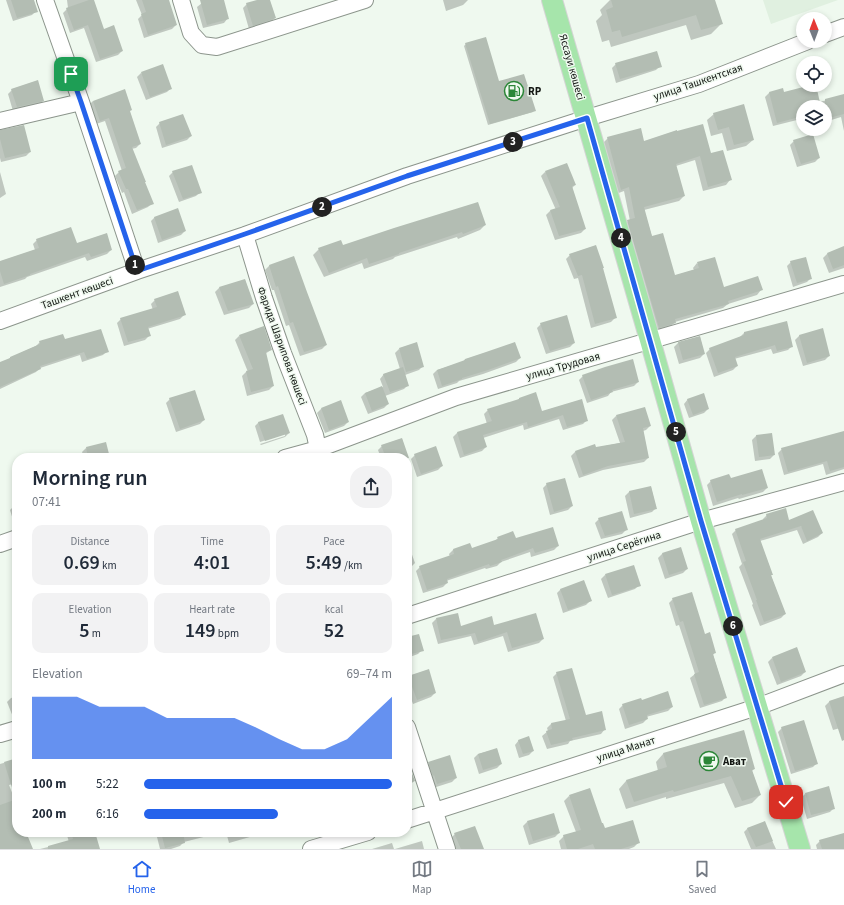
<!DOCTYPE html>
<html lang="en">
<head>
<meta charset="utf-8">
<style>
	:root { --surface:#fff; --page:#f2f2f3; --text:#1f2937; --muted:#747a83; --line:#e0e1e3; --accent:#2563eb }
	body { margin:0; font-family:"Source Sans 3",sans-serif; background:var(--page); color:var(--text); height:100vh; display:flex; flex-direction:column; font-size:15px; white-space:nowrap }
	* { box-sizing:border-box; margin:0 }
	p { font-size:13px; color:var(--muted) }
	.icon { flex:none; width:22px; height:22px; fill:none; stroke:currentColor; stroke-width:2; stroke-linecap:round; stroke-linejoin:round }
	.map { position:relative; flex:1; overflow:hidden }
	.side { position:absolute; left:12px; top:453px; width:400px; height:384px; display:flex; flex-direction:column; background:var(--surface); border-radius:16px; box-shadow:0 2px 6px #0003 }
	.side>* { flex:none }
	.needle { width:26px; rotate:359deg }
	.controls { position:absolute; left:796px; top:12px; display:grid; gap:8px }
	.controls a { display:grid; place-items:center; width:36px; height:36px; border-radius:50%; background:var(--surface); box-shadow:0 2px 6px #0003; font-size:20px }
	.pin { position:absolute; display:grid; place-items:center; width:34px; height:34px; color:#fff; margin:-17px; border-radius:8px; box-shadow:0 2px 6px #0006 }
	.km { position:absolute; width:20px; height:20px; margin:-10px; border-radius:50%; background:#222; color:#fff; font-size:11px; line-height:20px; text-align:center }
	.round { display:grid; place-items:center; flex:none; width:42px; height:42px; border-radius:16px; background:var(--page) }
	.summary { display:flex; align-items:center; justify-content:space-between; height:68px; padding:0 20px }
	h1 { font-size:22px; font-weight:600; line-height:30px }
	.metrics { display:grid; grid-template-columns:repeat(3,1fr); gap:6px; height:68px; padding:4px 20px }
	.metrics div { display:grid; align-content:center; border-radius:10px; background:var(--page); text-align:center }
	.metrics b { font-size:20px; font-weight:600 }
	.metrics small { font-size:11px; font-weight:400 }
	.metrics p { font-size:11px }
	.chart { height:112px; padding:8px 20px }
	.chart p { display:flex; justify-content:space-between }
	.chart svg { width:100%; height:72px; margin-top:4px; fill:var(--accent); opacity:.7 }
	ul { padding:0 20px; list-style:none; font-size:13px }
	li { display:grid; grid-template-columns:64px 48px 1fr; align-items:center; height:30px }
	li i { height:10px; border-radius:5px; background:var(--accent) }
	.dock { display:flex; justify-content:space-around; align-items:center; height:56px; border-top:1px solid var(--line); background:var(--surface); font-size:11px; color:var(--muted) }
	.dock a { display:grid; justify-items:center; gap:2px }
	.dock .active { color:var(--accent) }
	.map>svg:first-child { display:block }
	.built { fill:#e0f0e0 }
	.shadow { fill:#0003 }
	.building { fill:#b3bdb3 }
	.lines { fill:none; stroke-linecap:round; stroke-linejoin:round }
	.minor-casing { stroke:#8c958c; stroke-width:18 }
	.major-casing { stroke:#d4d5d4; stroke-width:22 }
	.minor { stroke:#fff; stroke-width:16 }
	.major { stroke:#a6e5ab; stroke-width:20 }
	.route-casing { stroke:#fff; stroke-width:8 }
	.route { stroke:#2563eb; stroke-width:5 }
	.labels { text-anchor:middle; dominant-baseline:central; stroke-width:3; stroke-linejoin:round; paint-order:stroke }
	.street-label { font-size:11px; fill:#121612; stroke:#eff9ef }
	.poi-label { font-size:11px; font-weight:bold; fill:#121612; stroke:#eff9ef; text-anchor:start }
</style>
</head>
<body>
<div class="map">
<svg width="844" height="849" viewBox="0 0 844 849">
	<rect width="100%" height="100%" fill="#eff9ef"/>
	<!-- built -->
	<path class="built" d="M763 0H838L771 24Z"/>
	<!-- shadow -->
	<path class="shadow" d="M6 0H33L36 11 32 15 13 21Z
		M67 0H93L103 30 122 51 118 55 96 62 84 28 70 33 63 13 68 8Z
		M136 0H166L176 25 172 29 144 38 138 19 142 15Z
		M212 0H223L228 18 224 23 203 28 197 7 202 3Z
		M260 0H269L275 18 271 22 249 29 243 8 247 4Z
		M443 0H468L463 5 446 11Z
		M610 0H714L721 24 711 34 691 40 686 25 611 47 609 40 602 42 596 21 602 15 600 10Z
		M466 44 498 82 534 110 533 112 488 125 464 46Z
		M616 64 660 66 656 70 616 83 612 68Z
		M141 73 171 88 167 92 146 100 137 77Z
		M12 90 43 101 39 105 13 111 8 94Z
		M769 93H783L819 102 844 96V131L841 117 825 122V107H803V126L801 119 773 126 765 97Z
		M93 101 140 144 136 148 131 149 152 203 148 207 132 214 124 192 122 193 115 176 119 172 122 171 105 121 96 124 89 105Z
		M714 114 753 140 746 146 727 151 722 133 711 136 707 120Z
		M160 123 191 136 187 140 162 148 156 127Z
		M0 131 30 152 26 156 1 162 0 158Z
		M608 138 644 143 710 155 730 180 726 185 703 191 695 160 676 166 684 196 679 201 644 210 652 237 674 276 694 270 693 268 697 263 724 288 761 290 757 295 728 304 723 308 675 322 670 327 654 332 623 226 628 221H630L624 191 616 194 603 143Z
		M794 141 819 158 815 162 797 167 790 145Z
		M0 172 6 194 0 198Z
		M173 172 200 192 196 196 179 202 169 176Z
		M545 172 575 185 572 188 585 229 581 233 555 240 546 215 550 211 556 210 541 176Z
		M155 217 185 231 181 235 158 243 151 221Z
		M485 225 480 230 458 239 457 237 395 257 393 259 364 269 362 263 324 277 313 255 319 249Z
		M37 240 77 244 111 250 107 254 87 261 85 257 27 277 25 279 0 287V262L35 250 33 244Z
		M844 247V268L829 273 823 258 827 254Z
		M570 255 615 318 611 322 591 328 578 278 574 279 566 259Z
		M293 257 326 345 322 349 300 356 289 325 286 326 274 290H272L265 270 269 266Z
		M791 262 811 278 807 282 793 287 787 266Z
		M245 280 253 304 249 308 224 315 215 292 219 288Z
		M155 300 184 315 180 319 147 329 149 336 145 340 124 346 117 323 121 319 153 310 151 304Z
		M541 324 574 343 570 347 546 354 537 328Z
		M822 330 829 356 825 360 803 366 795 340 799 336Z
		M744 333 792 346 788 350 773 354 771 349 734 359 737 366 733 370 714 377 706 353 710 349 740 337Z
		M239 336 271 350 265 354 273 386 269 390 247 396 242 376 246 372H248L235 340Z
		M700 337 704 354 700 358 679 364 674 347 678 343Z
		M64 340 107 351 103 355 82 362 80 355 40 368 36 372 0 389V363L8 360 10 358 36 346 40 342Z
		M399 349 423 366 419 370 405 375 408 385 404 389 385 396 388 404 384 408 368 414 361 397 365 393 383 387 380 379 384 374 400 369 395 353Z
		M520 358 516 362 483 374 459 381 457 383 438 389 433 374 437 370 463 362 465 359Z
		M583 376 638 382 634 386 611 392 608 396 587 403 579 380Z
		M170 399 204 420 200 424 176 432 166 403Z
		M519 399 541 412 581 400 587 420 583 424 563 430 559 419 524 430 523 425 483 438 486 447 482 451 460 458 453 437 457 433 487 424 484 414 488 410 517 401Z
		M688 399 708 409 704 413 689 418 684 404Z
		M341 402 348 422 344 426 325 433 317 413 321 409Z
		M616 416 650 426 646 430 643 431 648 458 644 462 603 470 579 478 571 456 575 452 620 443 612 420Z
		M259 422 289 433 285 437 261 445 260 444 285 436V434L260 442 255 426Z
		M844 433V469L826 475 823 464 784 475 778 453 782 449Z
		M771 434 774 455 770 459 755 461 752 440 756 436Z
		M402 439 408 458 407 459V458H381L378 450 382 446Z
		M86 448 108 458H84L82 452Z
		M185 455 187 458H176Z
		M415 455 442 466 438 470 417 477 411 459Z
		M730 479 767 488 763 492 739 499 738 498 713 506 707 485 711 481Z
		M547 484 572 506 568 510 550 515 543 488Z
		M651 487 656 508 652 512 630 518 625 496 629 492Z
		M17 505V529L16 530 10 510 14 506Z
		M767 515 822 533 818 537 803 544 797 530 760 541 772 574 771 576 785 614 781 618 760 626 752 605 753 604 739 567 742 564 732 534 736 530 763 521V519Z
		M599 519 626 530 622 534 601 539 595 523Z
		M498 538 558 546 554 550 531 557 530 552 501 562 497 566 486 569 485 568 446 581 447 583 443 587 423 593 416 571 420 567 450 557 449 554 453 550 471 549 495 541Z
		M680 548 687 569 683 573 665 579 658 558 662 554Z
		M410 549 415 563 411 567 407 568V550Z
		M605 575 639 585 635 589 608 598 601 579Z
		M561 589 590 601 586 605 563 613 557 593Z
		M673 599 704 635 715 652 713 655 726 697 722 701 700 708 690 678 695 674 679 625 676 626 669 603Z
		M436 619 461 627 494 626 543 639 539 643 508 652 503 636 474 645 471 636 438 644 432 623Z
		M407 638 422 650 418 654 407 658Z
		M772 658 805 672 801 676 777 685 768 662Z
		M557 673 585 716 605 729 601 734 570 741 568 744 547 749 542 736 548 731 547 728 551 724 566 721 553 677Z
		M409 677 435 693 431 697 413 704 407 687V679Z
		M17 696V721L15 722 7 702 11 698Z
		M844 697V727L833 730 825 706 829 702Z
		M641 701 672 707 668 711 646 717 647 719 643 723 625 729 619 709 623 705Z
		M782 728 817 763 813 767 791 774 778 732Z
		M743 732 754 769 752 771 760 795 752 803 735 808 724 783 666 799V797L626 809 619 789 626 781 658 771 656 762 663 754Z
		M519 740 533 751 529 755 519 758 515 745Z
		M497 749 501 764 497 768 479 774 474 758 478 754Z
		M17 759V783L9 785 17 805V832H25L32 849H0V764Z
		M407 761 414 781 410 785 407 786Z
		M429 763 456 778 452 782 433 788 425 767Z
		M805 794 834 808 830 812 807 819 801 798Z
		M569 796 604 829 639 842 634 847 629 849H561L559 841 564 836 576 832 564 801Z
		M527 822 559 833 555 837 529 845 523 826Z
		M764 823 776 849H751L744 832 748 828Z
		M66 832H94L80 849H71Z
		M157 832H223L184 842 180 846 171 849H160L156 833Z
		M226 832H267L229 843Z
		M455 834 481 849H455L451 838Z
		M844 840V849H817L816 845 820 841Z
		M422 841 424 849H395Z
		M392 843 394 849H372Z
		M56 845 57 849H40Z"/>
	<!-- building -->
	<path class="building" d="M11 0H34L38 12 17 18Z
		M89 0H94L104 29 114 25 123 51 100 59 88 25 74 30 66 8Z
		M142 0H169L177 25 148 35 141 14 146 12Z
		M200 0H224L229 19 207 25Z
		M257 0H270L276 18 253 26 246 3Z
		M611 0H715L723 24 701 30 696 15 622 37 620 30 612 32 606 10 613 7Z
		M486 37 499 81 524 74 536 111 490 124 465 43Z
		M657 51 662 67 620 79 615 63Z
		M163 64 172 89 150 97 141 72Z
		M38 80 44 101 17 107 11 89Z
		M811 85H816L821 107H803V116L777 123 769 92 783 88 784 92Z
		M125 89 132 110 130 111 141 144 132 147 146 182H145L154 204 137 210 128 189H126L118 171 126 168 109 118 100 121 93 101Z
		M844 94V114L825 119V99Z
		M744 104 754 140 734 145 729 127 718 130 713 113Z
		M183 114 192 136 166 145 159 122Z
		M703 124 711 153 723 150 732 180 708 187 700 156 676 164 685 196 644 207 652 236 663 233 675 275 699 268 697 262 715 257 724 287 758 276 763 290 728 301 729 304 675 319 676 323 659 328 627 220 635 218 629 187 621 190 607 137 641 128 644 141 677 130V131Z
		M24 125 31 152 5 158 0 139V130Z
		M813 134 820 158 801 164 793 140Z
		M567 163 576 185 572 186 586 229 559 236 550 210 560 207 545 171Z
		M192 165 202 193 183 199 172 171Z
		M478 202 486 225 463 234 462 232 399 253V254L369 264 367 258 329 273 318 248 341 240 343 245 394 228Z
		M178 208 186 231 162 240 154 217Z
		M71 227 77 243 107 233 112 250 91 257 89 253 30 274V275L4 284 0 271V261L39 248 36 239Z
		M596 245 604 268H603L617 318 595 324 582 275 578 276 569 254Z
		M844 246V265L833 269 827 253Z
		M294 256 307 292 327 345 304 352 293 322 290 323 278 286 276 287 269 265Z
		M806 257 812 279 797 283 790 261Z
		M245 279 254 304 228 311 219 287Z
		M178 291 186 315 148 327 151 336 128 342 120 318 157 307 154 299Z
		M567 315 575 343 550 351 540 323Z
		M787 321 793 347 777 351 775 345 735 357 738 366 718 373 709 348 744 335V332Z
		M264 326 272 350 266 352 274 386 251 392 246 371 253 369 239 335Z
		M823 328 830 356 807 363 799 335Z
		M101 329 109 352 87 359 84 352 40 366 41 369 0 387V362L10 358V357L40 344 39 341 63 334 65 339Z
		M700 336 705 354 683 360 678 342Z
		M417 342 424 367 406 372 399 348Z
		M515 342 521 358 488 370 462 378V379L442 386 437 370 465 360V359L486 352Z
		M633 359 639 382 612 390 613 392 591 400 582 375 605 367Z
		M403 367 409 386 390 392 383 374Z
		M382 386 389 404 372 411 365 393Z
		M195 390 205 420 180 429 169 398Z
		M536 392 542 411 582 399 588 421 567 427 563 415 528 427 527 422 483 435 487 447 464 455 457 432 492 421 487 409 519 399V398Z
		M704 393 709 409 693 415 687 399Z
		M341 400 349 422 329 430 321 408Z
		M645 407 651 426 643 428 649 458 608 466 583 475 575 451 595 444 596 447 625 442 616 415Z
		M283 414 290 433 265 441 258 422Z
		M844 431V467L830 471 827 461 788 472 781 448Z
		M772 433 775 455 759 457 756 435Z
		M402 438 409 458H386L381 445Z
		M106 442 110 458H88L86 447Z
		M436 446 443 466 421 474 414 454Z
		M762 469 768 488 742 495V494L717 502 710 480 729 474 731 478Z
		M565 478 573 506 554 512 546 483Z
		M651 486 657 509 634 514 629 491Z
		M786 508 789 520 813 510 823 533 807 541 801 526 760 539 773 575H771L786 614 764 622 756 600H757L743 562 746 561 735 529 767 518 766 514Z
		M622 511 628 530 605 536 598 518Z
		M553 527 559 546 535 553 533 548 501 560 502 562 490 566 489 564 447 579 448 583 427 590 419 566 454 554 453 549 470 543 472 548 498 539 497 537 513 531 516 538Z
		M681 547 688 569 669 575 662 553Z
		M634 565 641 586 612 595 605 574Z
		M584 580 592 601 568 610 560 589Z
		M692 592 705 634 710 632 716 653 713 654 727 698 704 705 694 674 699 672 683 621 680 622 672 598Z
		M458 613 461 626 492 616 494 625 536 613 544 639 512 648 507 632 478 642 475 633 441 640 436 618Z
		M419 634 424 651 407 655V637Z
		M797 647 806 672 781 682 772 657Z
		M572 668 586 715 602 711 606 730 572 738 573 740 551 745 546 731 552 729 551 723 570 719 556 672Z
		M429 669 436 693 417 700 408 676Z
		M668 691 673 707 647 715 648 719 629 725 622 704 641 698 642 700Z
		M844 696V740L842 741 829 701Z
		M804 720 818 764 795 771 781 727Z
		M744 730 755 769 752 770 761 795 742 801 731 776 674 792 673 790 634 802 626 780 667 767 663 753Z
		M529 736 534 751 523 754 518 740Z
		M497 748 502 764 483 770 478 754Z
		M450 755 457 778 437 784 434 775 433 776 428 762Z
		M17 758V796L15 797 4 762Z
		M410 768 415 781 407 784V769Z
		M829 786 835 809 811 815 805 793Z
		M590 788 602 823H603L605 828 633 820 640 843 621 849H595L593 844 578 849H567L563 835 581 830 569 795Z
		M17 799V832H26L33 849H0V805Z
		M554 813 560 833 533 841 527 821Z
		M765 821 773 841 756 847 747 828Z
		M475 826 484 849H461L454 833Z
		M71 832H95L100 849H48V846L73 839Z
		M161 832H183L185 843 165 848Z
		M844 833V849H822L819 840Z"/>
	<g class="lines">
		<defs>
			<path id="minor" d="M45 0 81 102 137 271
				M181 0 191 33 202 45 217 47 365 0
				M825 34 844 27
				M0 121 81 102
				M245 235 264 298 283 353 315 435 320 458
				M0 321 137 271 245 235 407 176 587 118 699 84 808 41
				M285 458 318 449 456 397 844 284
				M0 544 17 538
				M407 616 701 521 844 482
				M407 727 447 849
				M0 734 17 729
				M407 820 757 707 844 674
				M311 849 368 832"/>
			<path id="major" d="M552 0 650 340 701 521 800 849"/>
		</defs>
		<!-- minor casing -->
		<use href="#minor" class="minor-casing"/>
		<!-- major casing -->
		<use href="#major" class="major-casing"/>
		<!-- minor -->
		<use href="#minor" class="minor"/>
		<!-- major -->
		<use href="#major" class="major"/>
	</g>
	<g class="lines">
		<defs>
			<path id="route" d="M71 74 81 102 137 271 245 234 407 176 587 118 701 521 786 802"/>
		</defs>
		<!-- route casing -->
		<use href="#route" class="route-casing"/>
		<!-- route -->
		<use href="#route" class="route"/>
	</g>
	<!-- icons -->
	<defs>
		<symbol id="fuel-ring" viewBox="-11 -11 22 22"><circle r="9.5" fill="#eff9ef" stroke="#2b8637" stroke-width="1.5"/><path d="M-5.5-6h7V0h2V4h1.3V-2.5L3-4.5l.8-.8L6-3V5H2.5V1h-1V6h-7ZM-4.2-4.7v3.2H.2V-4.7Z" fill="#2b8637"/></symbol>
		<symbol id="cafe-ring" viewBox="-11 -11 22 22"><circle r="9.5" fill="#eff9ef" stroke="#2b8637" stroke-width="1.5"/><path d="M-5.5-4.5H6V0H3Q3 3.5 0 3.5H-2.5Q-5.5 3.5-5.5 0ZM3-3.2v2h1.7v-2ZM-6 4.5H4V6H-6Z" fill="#2b8637"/></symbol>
	</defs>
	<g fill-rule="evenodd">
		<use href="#fuel-ring" x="503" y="80" width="22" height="22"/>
		<use href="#cafe-ring" x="698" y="750" width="22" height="22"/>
	</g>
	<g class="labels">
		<!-- street labels -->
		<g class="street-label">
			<text transform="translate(572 67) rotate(74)">Яссауи көшесі</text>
			<text transform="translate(698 82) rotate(-19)">улица Ташкентская</text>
			<text transform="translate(77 293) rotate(-20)">Ташкент көшесі</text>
			<text transform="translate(282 346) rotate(70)">Фарида Шарипова көшесі</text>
			<text transform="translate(563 366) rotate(-16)">улица Трудовая</text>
			<text transform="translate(624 546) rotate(-18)">улица Серёгина</text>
			<text transform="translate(626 749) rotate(-18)">улица Манат</text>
		</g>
		<!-- poi labels -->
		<g class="poi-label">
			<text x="528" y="91">RP</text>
			<text x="723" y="761">Ават</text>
		</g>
	</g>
</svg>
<div class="controls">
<a><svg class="needle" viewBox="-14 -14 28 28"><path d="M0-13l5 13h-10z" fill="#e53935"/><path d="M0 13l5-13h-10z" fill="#747a83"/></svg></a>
<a><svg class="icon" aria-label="locate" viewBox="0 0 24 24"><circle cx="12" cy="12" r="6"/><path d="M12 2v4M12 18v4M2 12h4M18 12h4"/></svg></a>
<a><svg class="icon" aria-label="layers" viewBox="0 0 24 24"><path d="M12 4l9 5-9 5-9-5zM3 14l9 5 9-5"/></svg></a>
</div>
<div class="pin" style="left:71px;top:74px;background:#1e9e55"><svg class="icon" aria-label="arrive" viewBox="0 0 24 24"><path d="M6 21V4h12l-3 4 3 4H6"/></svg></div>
<div class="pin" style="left:786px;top:802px;background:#d93025"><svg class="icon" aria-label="check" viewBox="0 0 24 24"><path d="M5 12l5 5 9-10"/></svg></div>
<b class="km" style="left:135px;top:265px">1</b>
<b class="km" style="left:322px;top:207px">2</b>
<b class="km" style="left:513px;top:142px">3</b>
<b class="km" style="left:621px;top:238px">4</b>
<b class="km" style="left:676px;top:432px">5</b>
<b class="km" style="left:733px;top:626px">6</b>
<section class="side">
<div class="summary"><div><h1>Morning run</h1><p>07:41</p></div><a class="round"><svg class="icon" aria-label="share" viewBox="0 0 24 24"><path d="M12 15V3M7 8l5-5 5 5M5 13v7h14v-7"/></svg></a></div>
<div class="metrics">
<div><p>Distance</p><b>0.69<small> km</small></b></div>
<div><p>Time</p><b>4:01</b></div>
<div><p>Pace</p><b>5:49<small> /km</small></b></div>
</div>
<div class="metrics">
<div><p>Elevation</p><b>5<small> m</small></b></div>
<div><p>Heart rate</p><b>149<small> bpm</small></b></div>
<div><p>kcal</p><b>52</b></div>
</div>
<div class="chart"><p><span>Elevation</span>69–74 m</p>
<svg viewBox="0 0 160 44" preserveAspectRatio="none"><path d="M0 44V6L10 6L20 6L30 12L40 12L50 12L60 19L70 19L80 19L90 19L100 25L110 32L120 38L130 38L140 32L150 19L160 6V44z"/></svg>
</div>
<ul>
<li><b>100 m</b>5:22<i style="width:100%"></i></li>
<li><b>200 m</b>6:16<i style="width:54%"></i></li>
</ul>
</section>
</div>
<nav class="dock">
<a class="active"><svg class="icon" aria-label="home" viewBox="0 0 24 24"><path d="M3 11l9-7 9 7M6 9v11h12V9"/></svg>Home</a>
<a><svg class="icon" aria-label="map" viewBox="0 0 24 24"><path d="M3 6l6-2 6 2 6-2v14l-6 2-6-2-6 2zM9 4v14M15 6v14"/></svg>Map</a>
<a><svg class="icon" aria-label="saved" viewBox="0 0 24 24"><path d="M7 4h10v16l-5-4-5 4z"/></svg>Saved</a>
</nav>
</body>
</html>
